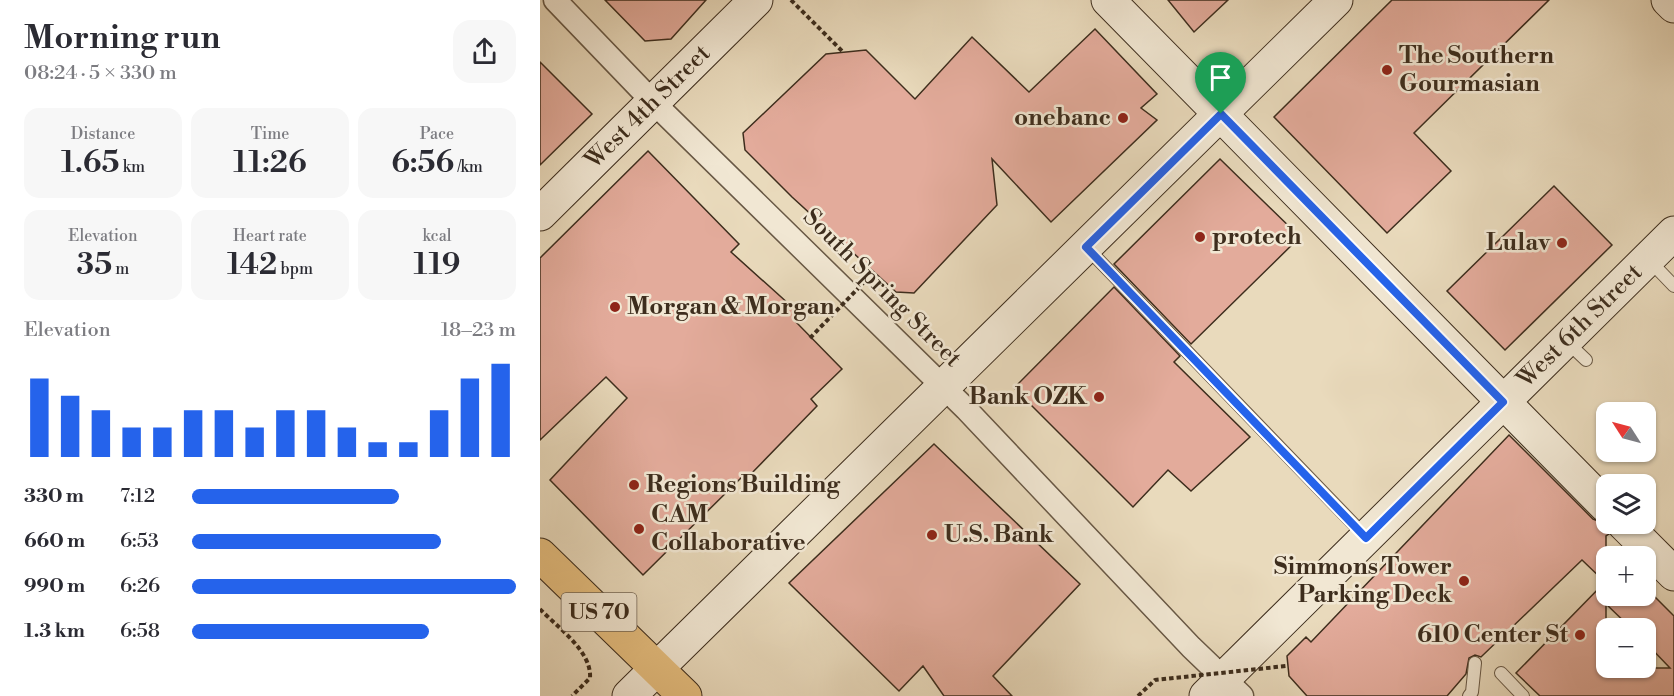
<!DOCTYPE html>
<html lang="en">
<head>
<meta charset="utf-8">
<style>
	:root { --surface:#fff; --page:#f7f7f7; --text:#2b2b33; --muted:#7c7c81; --accent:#2563eb }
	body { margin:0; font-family:"Libre Bodoni",serif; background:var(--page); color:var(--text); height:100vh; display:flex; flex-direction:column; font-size:22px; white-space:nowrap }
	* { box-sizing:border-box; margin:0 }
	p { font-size:20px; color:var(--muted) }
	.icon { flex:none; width:33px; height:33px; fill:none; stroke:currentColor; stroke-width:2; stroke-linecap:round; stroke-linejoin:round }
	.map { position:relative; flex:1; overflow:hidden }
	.details { display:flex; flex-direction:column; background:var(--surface); width:540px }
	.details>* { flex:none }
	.needle { width:39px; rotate:306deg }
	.fabs { position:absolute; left:1056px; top:402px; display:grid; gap:12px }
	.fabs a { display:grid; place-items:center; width:60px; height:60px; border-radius:12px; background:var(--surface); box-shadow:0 2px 4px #0004; font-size:30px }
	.pin { position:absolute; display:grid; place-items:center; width:51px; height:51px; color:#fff; margin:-62px -26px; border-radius:50% 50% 50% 0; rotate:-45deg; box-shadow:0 0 6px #0007 }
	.pin .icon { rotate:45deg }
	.round { display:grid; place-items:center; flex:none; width:63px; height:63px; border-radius:18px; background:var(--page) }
	.headline { display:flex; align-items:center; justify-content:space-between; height:102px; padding:0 24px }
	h1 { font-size:33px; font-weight:600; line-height:45px }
	.stats { display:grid; grid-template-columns:repeat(3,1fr); gap:9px; height:102px; padding:6px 24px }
	.stats div { display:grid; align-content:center; border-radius:15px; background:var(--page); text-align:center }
	.stats b { font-size:30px; font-weight:600 }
	.stats small { font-size:16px; font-weight:400 }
	.stats p { font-size:16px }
	.chart { height:168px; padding:12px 24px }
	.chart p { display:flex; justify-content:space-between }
	.chart svg { width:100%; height:108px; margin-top:6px; stroke:var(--accent); stroke-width:6 }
	ul { padding:0 24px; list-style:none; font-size:20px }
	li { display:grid; grid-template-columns:96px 72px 1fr; align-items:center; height:45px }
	li i { height:15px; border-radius:8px; background:var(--accent) }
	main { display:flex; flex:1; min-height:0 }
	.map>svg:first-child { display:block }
	.building { fill:#e3ab9b; stroke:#3d2d1d; stroke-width:1.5; fill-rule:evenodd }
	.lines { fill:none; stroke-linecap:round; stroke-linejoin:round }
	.lane-casing { stroke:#685845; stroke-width:14 }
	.street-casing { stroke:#685845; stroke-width:25 }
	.secondary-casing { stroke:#3d2d1d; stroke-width:35 }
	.primary-casing { stroke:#3d2d1d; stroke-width:35 }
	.path { stroke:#3d2d1d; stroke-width:4; stroke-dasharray:4.5 3; stroke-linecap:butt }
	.lane { stroke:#f1e7d3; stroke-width:12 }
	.street { stroke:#f1e7d3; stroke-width:22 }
	.secondary { stroke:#f1e7d3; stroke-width:33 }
	.primary { stroke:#e4bd7e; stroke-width:33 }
	.path-bridge { stroke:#3d2d1d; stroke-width:4; stroke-dasharray:4.5 3; stroke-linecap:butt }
	.route-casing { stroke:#fff; stroke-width:12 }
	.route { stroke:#2563eb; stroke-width:8 }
	.poi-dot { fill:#8f2418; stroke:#f1e7d3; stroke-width:2 }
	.labels { text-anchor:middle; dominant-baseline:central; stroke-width:5; stroke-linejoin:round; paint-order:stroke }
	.shield { fill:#f1e7d3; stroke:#736554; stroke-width:1.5 }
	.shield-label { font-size:22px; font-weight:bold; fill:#3d2d1d }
	.poi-label { font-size:24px; font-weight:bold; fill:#3d2d1d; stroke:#f1e7d3; text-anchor:start }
	.street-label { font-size:24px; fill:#3d2d1d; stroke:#f1e7d3 }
</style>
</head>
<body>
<main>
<section class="details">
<div class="headline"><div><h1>Morning run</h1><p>08:24 · 5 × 330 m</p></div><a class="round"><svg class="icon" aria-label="share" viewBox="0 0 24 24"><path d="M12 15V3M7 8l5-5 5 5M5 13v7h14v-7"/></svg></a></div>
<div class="stats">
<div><p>Distance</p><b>1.65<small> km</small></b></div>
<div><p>Time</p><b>11:26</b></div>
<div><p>Pace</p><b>6:56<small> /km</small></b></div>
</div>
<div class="stats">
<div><p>Elevation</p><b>35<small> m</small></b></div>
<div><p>Heart rate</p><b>142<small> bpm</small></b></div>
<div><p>kcal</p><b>119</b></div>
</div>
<div class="chart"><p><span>Elevation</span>18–23 m</p>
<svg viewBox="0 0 160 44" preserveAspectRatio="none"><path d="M5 44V12M15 44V19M25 44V25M35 44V32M45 44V32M55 44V25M65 44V25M75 44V32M85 44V25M95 44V25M105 44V32M115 44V38M125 44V38M135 44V25M145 44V12M155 44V6"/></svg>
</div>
<ul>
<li><b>330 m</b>7:12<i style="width:64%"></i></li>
<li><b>660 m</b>6:53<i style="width:77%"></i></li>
<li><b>990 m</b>6:26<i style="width:100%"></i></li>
<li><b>1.3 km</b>6:58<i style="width:73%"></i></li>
</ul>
</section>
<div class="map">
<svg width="1134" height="696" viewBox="0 0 1134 696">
	<rect width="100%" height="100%" fill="#e9dabc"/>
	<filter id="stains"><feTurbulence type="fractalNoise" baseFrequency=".00333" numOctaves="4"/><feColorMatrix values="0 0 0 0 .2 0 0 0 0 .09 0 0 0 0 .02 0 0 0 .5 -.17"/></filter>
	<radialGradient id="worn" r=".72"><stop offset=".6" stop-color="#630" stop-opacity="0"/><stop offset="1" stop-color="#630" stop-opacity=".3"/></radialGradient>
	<!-- building -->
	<path class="building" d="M65 0H166L131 39 105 41Z
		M628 0H688L654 32Z
		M852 0H1009L874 133 911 171 847 233 734 117Z
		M555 29 617 94 601 108 617 120 511 222 452 159 457 205 374 293 356 292 252 197 205 150 203 133 286 54 326 50 375 99 432 37 489 92Z
		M0 62 52 114 0 165Z
		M108 151 199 244 191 252 260 314 255 321 302 369 271 399 277 406 209 476 206 473 103 575 10 480 87 398 66 377 0 440V258Z
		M680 159 760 237 651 344 574 264Z
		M1014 186 1072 245 965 350 907 291Z
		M574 287 640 356 634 362 710 437 651 491 628 470 593 507 474 388Z
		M969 435 1053 519 1066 524 1069 534 1066 536V596H1114L1134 616V696H1000L976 673 1065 582 1042 560 941 657 935 655 929 658 926 674 907 696H767L749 676 747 656 766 637 771 642ZM1066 604 1091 628H1106V643L1130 668H1066Z
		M394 444 540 584 453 676 472 696H404L383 666 359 691 249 583Z"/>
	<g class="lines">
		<defs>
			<path id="lane" d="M547 248 826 537
				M1108 259 1134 286
				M1026 341 1046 360
				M961 673 983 696
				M929 696 932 692 935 663"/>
			<path id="street" d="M15 0 113 102 426 409 651 647 702 696"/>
			<g id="secondary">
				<path d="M568 0 1066 506"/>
				<path d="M1128 0 1134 6"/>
				<path id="s1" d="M0 214 216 0"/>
				<path d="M1084 524 1134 574"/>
				<path d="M89 696 796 0"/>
				<path id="s2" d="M666 696 1134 233"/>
			</g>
			<path id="primary" d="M0 555 145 696"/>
		</defs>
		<!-- lane casing -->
		<use href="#lane" class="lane-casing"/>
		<!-- street casing -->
		<use href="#street" class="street-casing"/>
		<!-- secondary casing -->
		<use href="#secondary" class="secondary-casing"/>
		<!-- primary casing -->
		<use href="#primary" class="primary-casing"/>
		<!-- path -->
		<path class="path" d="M251 0 303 52
			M0 609C17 627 52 651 50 678L32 696"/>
		<!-- lane -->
		<use href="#lane" class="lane"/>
		<!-- street -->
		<use href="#street" class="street"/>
		<!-- secondary -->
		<use href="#secondary" class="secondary"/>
		<!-- primary -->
		<use href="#primary" class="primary"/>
		<!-- path-bridge -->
		<path class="path-bridge" d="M270 338 333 273
			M598 696 615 680 746 666"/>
	</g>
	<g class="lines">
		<defs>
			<path id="route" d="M681 114 963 402 826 538 546 247Z"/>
		</defs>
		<!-- route casing -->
		<use href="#route" class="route-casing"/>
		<!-- route -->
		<use href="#route" class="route"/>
	</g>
	<!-- markers -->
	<g class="poi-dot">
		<circle cx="847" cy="70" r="6"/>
		<circle cx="583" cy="118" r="6"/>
		<circle cx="660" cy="237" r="6"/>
		<circle cx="1022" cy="243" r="6"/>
		<circle cx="75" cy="307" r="6"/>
		<circle cx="559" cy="397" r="6"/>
		<circle cx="94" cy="485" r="6"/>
		<circle cx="99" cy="529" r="6"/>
		<circle cx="392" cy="535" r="6"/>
		<circle cx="924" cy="581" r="6"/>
		<circle cx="1040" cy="635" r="6"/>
	</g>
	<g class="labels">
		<!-- shield labels -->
		<rect class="shield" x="21.5" y="593" width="75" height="38" rx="4.5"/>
		<g class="shield-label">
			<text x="59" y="612">US 70</text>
		</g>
		<!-- poi labels -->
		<g class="poi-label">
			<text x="859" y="56">The Southern<tspan x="859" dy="28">Gourmasian</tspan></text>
			<text x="571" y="118" text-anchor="end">onebanc</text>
			<text x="672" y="237">protech</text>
			<text x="1010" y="243" text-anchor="end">Lulav</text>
			<text x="87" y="307">Morgan &amp; Morgan</text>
			<text x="547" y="397" text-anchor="end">Bank OZK</text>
			<text x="106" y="485">Regions Building</text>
			<text x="111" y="515">CAM<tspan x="111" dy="28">Collaborative</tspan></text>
			<text x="404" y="535">U.S. Bank</text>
			<text x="912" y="567" text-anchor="end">Simmons Tower<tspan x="912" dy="28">Parking Deck</tspan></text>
			<text x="1028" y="635" text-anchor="end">610 Center St</text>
		</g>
		<!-- street labels -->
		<g class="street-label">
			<text stroke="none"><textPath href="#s1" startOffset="152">West 4th Street</textPath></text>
			<text transform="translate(342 288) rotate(45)">South Spring Street</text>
			<text stroke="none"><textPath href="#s2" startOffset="526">West 6th Street</textPath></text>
		</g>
	</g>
	<rect width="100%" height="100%" filter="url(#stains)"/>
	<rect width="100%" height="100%" fill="url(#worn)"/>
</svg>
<div class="fabs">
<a><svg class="needle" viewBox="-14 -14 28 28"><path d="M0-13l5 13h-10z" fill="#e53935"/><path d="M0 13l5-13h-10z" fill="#7c7c81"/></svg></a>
<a><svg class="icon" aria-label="layers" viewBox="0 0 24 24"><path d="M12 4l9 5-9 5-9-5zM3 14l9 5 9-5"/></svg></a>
<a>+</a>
<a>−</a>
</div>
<div class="pin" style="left:681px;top:114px;background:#1e9e55"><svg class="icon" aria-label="arrive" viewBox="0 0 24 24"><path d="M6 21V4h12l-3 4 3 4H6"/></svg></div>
</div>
</main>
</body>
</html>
